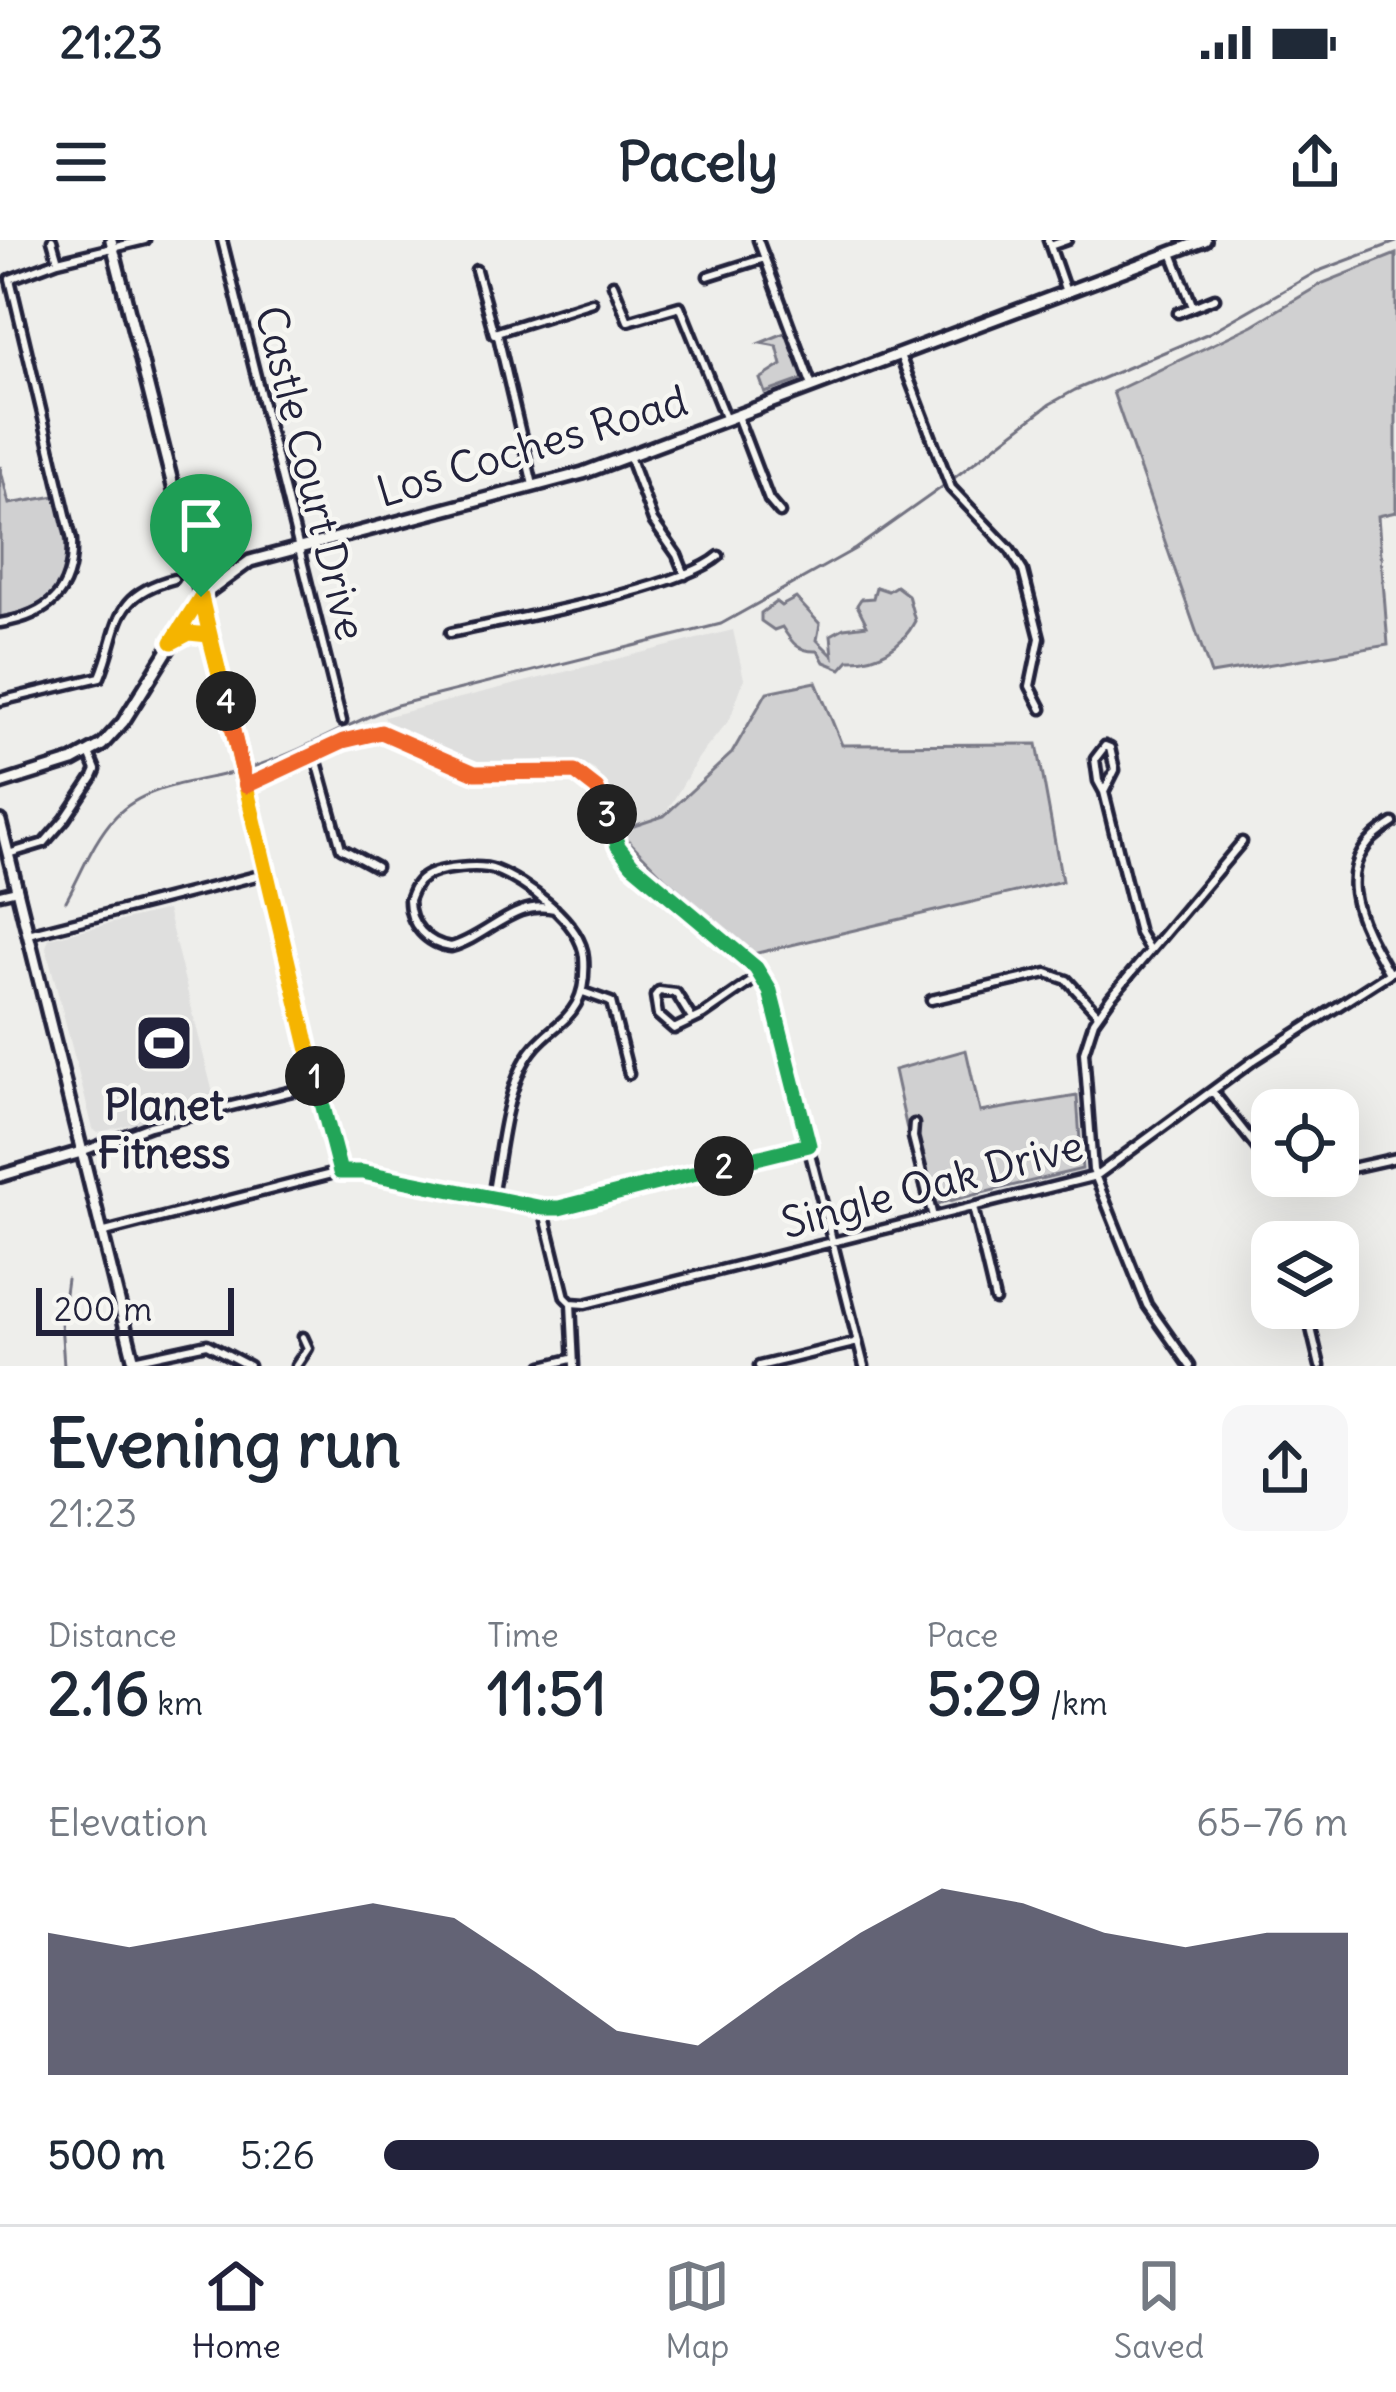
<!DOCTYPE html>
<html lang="en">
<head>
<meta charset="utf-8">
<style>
	:root { --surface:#fff; --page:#f6f6f7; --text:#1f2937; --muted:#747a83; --line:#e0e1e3; --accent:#22223b }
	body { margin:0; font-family:Delius,sans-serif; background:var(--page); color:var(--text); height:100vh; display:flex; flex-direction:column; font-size:45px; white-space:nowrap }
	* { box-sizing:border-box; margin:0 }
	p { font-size:39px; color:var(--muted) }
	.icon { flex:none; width:66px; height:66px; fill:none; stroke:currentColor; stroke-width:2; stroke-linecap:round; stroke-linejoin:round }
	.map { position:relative; height:1126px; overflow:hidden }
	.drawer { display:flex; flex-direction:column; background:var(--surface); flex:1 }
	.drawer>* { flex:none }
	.fabs { position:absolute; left:1251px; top:849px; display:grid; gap:24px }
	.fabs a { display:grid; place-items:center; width:108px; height:108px; border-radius:24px; background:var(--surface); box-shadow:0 12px 48px #0002; font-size:60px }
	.scale { position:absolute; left:36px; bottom:30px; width:198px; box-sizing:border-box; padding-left:12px; border:6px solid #22223b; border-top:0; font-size:33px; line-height:42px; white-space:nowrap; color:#22223b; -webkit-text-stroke:9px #f6f6f2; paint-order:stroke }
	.pin { position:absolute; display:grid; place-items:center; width:102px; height:102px; color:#fff; margin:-123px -51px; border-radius:50% 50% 50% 0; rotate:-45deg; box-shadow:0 0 12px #0007 }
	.pin .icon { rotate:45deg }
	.km { position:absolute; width:60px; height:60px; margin:-30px; border-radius:50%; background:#222; color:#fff; font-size:33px; line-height:60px; text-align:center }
	.round { display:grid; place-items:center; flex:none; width:126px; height:126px; border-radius:24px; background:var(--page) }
	.summary { display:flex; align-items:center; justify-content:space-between; height:204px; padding:0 48px }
	h1 { font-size:66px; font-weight:800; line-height:90px }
	.stats { display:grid; grid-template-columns:repeat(3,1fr); gap:18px; height:204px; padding:12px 48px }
	.stats div { display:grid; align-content:center }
	.stats b { font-size:60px; font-weight:800 }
	.stats small { font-size:33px; font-weight:400 }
	.stats p { font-size:33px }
	.chart { height:336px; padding:24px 48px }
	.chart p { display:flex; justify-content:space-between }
	.chart svg { width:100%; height:216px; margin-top:12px; fill:var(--accent); opacity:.7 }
	ul { padding:0 48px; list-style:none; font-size:39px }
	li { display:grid; grid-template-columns:192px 144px 1fr; align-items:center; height:90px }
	li i { height:30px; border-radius:15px; background:var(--accent) }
	.status { display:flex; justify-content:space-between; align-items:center; height:84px; padding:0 60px; background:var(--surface); direction:ltr }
	.status svg { height:33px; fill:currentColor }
	header { display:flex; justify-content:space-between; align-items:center; height:156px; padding:0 48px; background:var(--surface); font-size:54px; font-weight:800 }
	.menu { display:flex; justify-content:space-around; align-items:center; height:168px; border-top:3px solid var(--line); background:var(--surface); font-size:33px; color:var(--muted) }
	.menu a { display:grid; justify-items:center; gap:6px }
	.menu .on { color:var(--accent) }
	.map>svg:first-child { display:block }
	.built { fill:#dfdfde }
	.green { fill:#d0d0d1; stroke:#797986; stroke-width:3 }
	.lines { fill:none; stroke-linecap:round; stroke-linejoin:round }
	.stream { stroke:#727281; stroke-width:3 }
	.minor-casing { stroke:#22223b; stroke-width:15 }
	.major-casing { stroke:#22223b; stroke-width:18 }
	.minor { stroke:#f6f6f2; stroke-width:6 }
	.major { stroke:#f6f6f2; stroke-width:9 }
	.split-1-casing { stroke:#fff; stroke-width:24 }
	.split-2-casing { stroke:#fff; stroke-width:24 }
	.split-3-casing { stroke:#fff; stroke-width:24 }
	.split-4-casing { stroke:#fff; stroke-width:24 }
	.split-5-casing { stroke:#fff; stroke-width:24 }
	.split-1 { stroke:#f5b400; stroke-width:15 }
	.split-2 { stroke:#22a559; stroke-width:15 }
	.split-3 { stroke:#22a559; stroke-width:15 }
	.split-4 { stroke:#f0652b; stroke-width:15 }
	.split-5 { stroke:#f5b400; stroke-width:15 }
	.labels { text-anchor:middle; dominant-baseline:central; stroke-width:9; stroke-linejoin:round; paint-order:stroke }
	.street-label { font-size:42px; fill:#22223b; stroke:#f6f6f2 }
	.poi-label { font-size:42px; font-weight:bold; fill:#22223b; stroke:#f6f6f2 }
</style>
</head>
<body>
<div class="status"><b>21:23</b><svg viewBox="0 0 49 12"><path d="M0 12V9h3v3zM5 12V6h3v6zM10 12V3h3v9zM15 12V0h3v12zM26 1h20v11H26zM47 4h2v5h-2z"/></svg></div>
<header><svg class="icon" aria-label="menu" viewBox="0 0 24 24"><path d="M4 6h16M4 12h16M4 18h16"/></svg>Pacely<svg class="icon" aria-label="share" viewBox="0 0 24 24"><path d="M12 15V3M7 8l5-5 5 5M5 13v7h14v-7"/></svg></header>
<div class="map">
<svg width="1396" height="1126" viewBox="0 0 1396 1126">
	<rect width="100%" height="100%" fill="#eeeeeb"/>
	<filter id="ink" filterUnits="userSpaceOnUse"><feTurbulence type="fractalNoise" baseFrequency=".00833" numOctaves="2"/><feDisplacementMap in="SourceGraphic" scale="24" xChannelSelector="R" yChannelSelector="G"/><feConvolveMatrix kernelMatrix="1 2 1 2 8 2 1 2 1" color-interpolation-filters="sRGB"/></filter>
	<g filter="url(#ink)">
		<!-- built -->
		<path class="built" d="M733 390 744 439 730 479 699 517 664 576 619 591 607 547 595 530 583 524H560L561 519 482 525 460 520 390 487 384 477Z
			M167 670 215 861 98 893 93 889 46 707 49 698Z"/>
		<!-- green -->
		<path class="green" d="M1396 14V272L1378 276 1388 405 1211 434 1113 152 1253 85 1323 43Z
			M787 92 804 139 765 153 760 139 782 125 777 106 760 103Z
			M0 226 9 264 56 256C73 317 76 365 0 377Z
			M896 346 908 355 915 381C902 407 877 421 849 420L841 429 824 422 818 411C798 412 792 403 782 387L774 390 761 381V373L776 362 781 366 796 358 820 384 817 400 833 416 831 395 844 388 867 385 857 365 861 359 873 358 876 347 888 351Z
			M816 442 842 505 1037 504 1062 641 753 714 666 639 619 591 664 576 732 513 767 452Z
			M966 810 980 872 1077 856 1082 929 924 967 894 830Z"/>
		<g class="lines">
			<!-- stream -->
			<path class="stream" d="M954 238 1050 164 1075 150 1209 93 1316 32 1396 2
				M252 527C303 512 347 483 397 465L721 384 855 309 945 245
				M66 661C81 634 94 599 115 577 143 546 194 542 232 533
				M64 1126 61 1082 67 1039"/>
			<defs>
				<path id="minor" d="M52 0 58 21
					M222 0 342 481
					M758 0 812 146
					M1048 0 1066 52
					M1050 6 1067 0
					M1172 13 1193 67
					M476 30 494 94
					M708 36 765 18
					M613 44 628 81 680 66 726 180
					M1178 73 1215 58
					M900 115 951 248 1010 310 1023 331 1040 398 1030 446 1042 469
					M737 176 769 260 780 273
					M629 216 653 281 677 315 685 335
					M533 245 497 92 592 62
					M201 358 339 932
					M0 383C49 375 74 353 72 300L10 39 58 21 145 0
					M450 393C507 380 682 349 719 316
					M0 461 100 437C121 387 109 356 174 339
					M315 514 341 608 376 627
					M246 546 343 501 375 492 393 495 451 526 474 533 562 529 589 540 600 554 626 617 766 740 864 1126
					M1104 552 1098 541 1095 519 1105 506 1110 508 1115 530 1104 552 1139 693 1150 711
					M8 614 44 603 65 579 93 537 96 530 89 513
					M0 654 17 650
					M28 694 268 633
					M1389 733C1358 680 1326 623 1393 583
					M583 752 611 762 629 834
					M931 760 1047 733 1067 740 1098 774
					M692 779 676 753 659 751 655 756 658 775 674 789 703 775 762 734
					M1212 851 1272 927
					M914 884 913 897 933 977
					M81 912 150 886 317 845
					M1338 931 1396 918
					M1290 936H1315
					M492 957C500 915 503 870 520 831 542 778 589 790 584 717 581 682 526 642 495 630 480 624 436 628 423 638 415 643 412 652 409 660 409 684 427 704 451 707 488 697 514 659 555 669
					M973 967 995 1060
					M543 968 565 1057 571 1063 574 1126
					M101 993 339 932H362L543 968 559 967 809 905
					M571 1063 585 1064 1096 936 1254 820 1396 729
					M1309 1080 1320 1126
					M133 1120 207 1104 249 1126
					M296 1126 308 1108 303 1097
					M543 1126 571 1119
					M759 1126 858 1102
					M1190 1126 1147 1065 1093 930 1084 812 1094 781 1111 757 1242 602"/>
				<path id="major" d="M111 0 201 357
					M176 399 189 393 209 396
					M0 544 73 521 102 505 123 482 201 357 250 321 583 233 1205 0
					M0 581 135 1126
					M0 936 81 912"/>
			</defs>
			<!-- minor casing -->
			<use href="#minor" class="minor-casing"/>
			<!-- major casing -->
			<use href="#major" class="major-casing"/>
			<!-- minor -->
			<use href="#minor" class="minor"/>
			<!-- major -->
			<use href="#major" class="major"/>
		</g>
	</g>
	<g class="lines" filter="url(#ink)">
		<defs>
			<path id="split-1" d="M201 357 315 836"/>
			<path id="split-2" d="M315 836 340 932H362L543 968H559L724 926"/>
			<path id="split-3" d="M607 574 618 606 632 624 756 728 770 751 809 905 724 926"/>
			<path id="split-4" d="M226 461 246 546 343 501 381 492 475 533 575 532 597 549 607 574"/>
			<path id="split-5" d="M201 357 172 402 189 393 209 395 226 461"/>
		</defs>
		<!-- split-1 casing -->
		<use href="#split-1" class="split-1-casing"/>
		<!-- split-2 casing -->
		<use href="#split-2" class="split-2-casing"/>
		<!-- split-3 casing -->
		<use href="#split-3" class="split-3-casing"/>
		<!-- split-4 casing -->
		<use href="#split-4" class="split-4-casing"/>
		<!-- split-5 casing -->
		<use href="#split-5" class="split-5-casing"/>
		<!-- split-1 -->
		<use href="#split-1" class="split-1"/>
		<!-- split-2 -->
		<use href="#split-2" class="split-2"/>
		<!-- split-3 -->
		<use href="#split-3" class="split-3"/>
		<!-- split-4 -->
		<use href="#split-4" class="split-4"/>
		<!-- split-5 -->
		<use href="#split-5" class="split-5"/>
	</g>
	<!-- icons -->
	<defs>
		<symbol id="stadium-square" viewBox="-11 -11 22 22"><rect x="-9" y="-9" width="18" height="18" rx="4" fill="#22223b" stroke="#f6f6f2"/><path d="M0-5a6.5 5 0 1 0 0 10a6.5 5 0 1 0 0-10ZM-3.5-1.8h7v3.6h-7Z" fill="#fff"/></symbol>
	</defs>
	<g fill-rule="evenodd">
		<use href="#stadium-square" x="131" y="770" width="66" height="66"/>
	</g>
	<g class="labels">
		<!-- street labels -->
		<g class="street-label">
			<text transform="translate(532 206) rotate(-17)">Los Coches Road</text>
			<text transform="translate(311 233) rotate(76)">Castle Court Drive</text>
			<text transform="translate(932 944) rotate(-15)">Single Oak Drive</text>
		</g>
		<!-- poi labels -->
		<g class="poi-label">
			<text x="164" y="865">Planet<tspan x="164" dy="48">Fitness</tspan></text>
		</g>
	</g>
</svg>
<div class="fabs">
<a><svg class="icon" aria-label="locate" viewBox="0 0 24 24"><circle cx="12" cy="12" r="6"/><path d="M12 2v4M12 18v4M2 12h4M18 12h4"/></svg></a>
<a><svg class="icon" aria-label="layers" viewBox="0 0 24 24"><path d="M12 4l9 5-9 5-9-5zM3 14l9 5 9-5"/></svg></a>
</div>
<div class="scale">200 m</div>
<div class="pin" style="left:201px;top:357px;background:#1e9e55"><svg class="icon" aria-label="arrive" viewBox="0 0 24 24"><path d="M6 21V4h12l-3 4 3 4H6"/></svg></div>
<b class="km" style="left:315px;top:836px">1</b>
<b class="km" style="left:724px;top:926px">2</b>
<b class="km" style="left:607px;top:574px">3</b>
<b class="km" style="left:226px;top:461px">4</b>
</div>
<section class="drawer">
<div class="summary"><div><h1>Evening run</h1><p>21:23</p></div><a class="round"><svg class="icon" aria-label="share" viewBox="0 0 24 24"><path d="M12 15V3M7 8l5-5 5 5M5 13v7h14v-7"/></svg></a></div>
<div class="stats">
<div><p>Distance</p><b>2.16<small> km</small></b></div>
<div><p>Time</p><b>11:51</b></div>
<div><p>Pace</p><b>5:29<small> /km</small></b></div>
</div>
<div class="chart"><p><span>Elevation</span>65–76 m</p>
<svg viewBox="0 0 160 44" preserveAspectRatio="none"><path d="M0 44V15L10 18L20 15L30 12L40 9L50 12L60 23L70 35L80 38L90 26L100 15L110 6L120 9L130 15L140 18L150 15L160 15V44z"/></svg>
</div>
<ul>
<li><b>500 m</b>5:26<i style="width:97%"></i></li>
</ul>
</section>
<nav class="menu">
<a class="on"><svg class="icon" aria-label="home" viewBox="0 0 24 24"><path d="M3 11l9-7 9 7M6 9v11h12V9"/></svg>Home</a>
<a><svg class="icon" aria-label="map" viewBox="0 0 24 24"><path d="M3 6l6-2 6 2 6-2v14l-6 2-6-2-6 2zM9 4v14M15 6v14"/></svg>Map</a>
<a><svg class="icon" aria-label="saved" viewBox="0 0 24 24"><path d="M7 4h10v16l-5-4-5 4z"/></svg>Saved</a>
</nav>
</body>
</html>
